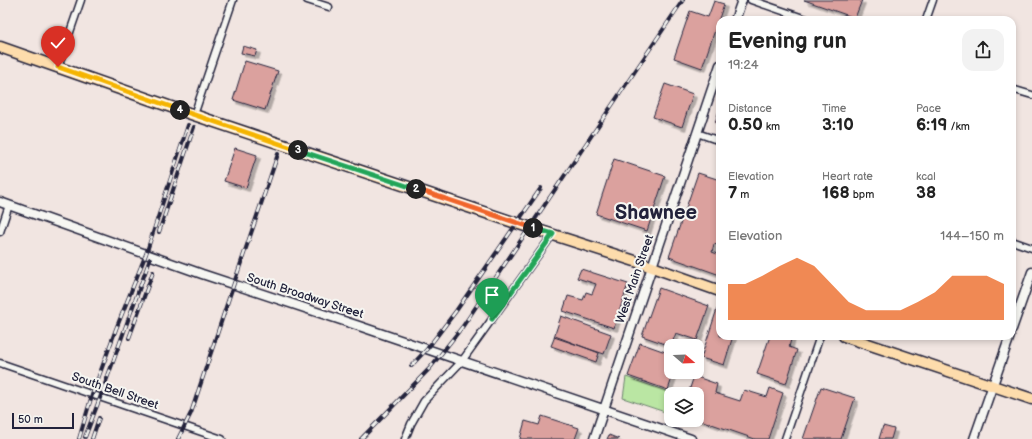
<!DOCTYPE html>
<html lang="en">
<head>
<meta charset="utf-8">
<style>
	:root { --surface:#fff; --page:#f2f2f2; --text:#222; --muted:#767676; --accent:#ea580c }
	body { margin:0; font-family:"Balsamiq Sans",sans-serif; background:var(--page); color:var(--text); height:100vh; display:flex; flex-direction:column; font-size:15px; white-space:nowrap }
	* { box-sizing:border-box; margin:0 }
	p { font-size:13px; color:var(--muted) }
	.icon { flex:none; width:22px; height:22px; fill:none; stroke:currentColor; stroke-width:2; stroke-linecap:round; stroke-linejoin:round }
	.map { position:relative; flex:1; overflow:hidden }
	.details { position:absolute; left:716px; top:16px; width:300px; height:324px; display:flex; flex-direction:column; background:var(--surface); border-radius:12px; box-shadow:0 2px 6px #0003 }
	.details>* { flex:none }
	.needle { width:26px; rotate:109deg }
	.controls { position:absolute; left:664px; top:339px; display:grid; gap:8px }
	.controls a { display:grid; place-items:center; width:40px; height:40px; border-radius:8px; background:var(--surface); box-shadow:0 2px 6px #0003; font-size:20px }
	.scale { position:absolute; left:12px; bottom:10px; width:62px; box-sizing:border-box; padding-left:4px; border:2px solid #22223b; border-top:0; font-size:11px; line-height:14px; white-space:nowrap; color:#22223b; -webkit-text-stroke:3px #f6f6f2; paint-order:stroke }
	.pin { position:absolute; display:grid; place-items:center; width:34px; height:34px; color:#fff; margin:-41px -17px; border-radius:50% 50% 50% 0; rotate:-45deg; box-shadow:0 0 4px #0007 }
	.pin .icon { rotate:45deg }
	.km { position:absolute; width:20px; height:20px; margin:-10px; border-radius:50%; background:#222; color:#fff; font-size:11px; line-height:20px; text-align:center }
	.round { display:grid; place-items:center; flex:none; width:42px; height:42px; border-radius:12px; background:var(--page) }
	.headline { display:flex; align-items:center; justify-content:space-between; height:68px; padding:0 12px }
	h1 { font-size:22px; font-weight:700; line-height:30px }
	.figures { display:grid; grid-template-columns:repeat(3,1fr); gap:6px; height:68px; padding:4px 12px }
	.figures div { display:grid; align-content:center }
	.figures b { font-size:17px; font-weight:700 }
	.figures small { font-size:11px; font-weight:400 }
	.figures p { font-size:11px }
	.chart { height:112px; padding:8px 12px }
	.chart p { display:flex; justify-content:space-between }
	.chart svg { width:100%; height:72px; margin-top:4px; fill:var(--accent); opacity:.7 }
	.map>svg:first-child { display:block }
	.green { fill:#bae6a3; stroke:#6e846f }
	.building { fill:#dba19e; stroke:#22223b; filter:url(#shadow) }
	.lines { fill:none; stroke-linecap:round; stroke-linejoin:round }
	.minor-casing { stroke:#22223b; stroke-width:9 }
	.tertiary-casing { stroke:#22223b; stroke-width:11 }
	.primary-casing { stroke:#22223b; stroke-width:13 }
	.minor { stroke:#f6f6f2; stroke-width:6 }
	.tertiary { stroke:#f6f6f2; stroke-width:8 }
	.primary { stroke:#fddcac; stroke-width:10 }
	.rail-casing { stroke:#22223b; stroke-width:4 }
	.rail { stroke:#f6f6f2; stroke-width:2.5; stroke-dasharray:8; stroke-linecap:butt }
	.split-1-casing { stroke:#fff; stroke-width:8 }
	.split-2-casing { stroke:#fff; stroke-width:8 }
	.split-3-casing { stroke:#fff; stroke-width:8 }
	.split-4-casing { stroke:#fff; stroke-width:8 }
	.split-5-casing { stroke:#fff; stroke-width:8 }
	.split-1 { stroke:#22a559; stroke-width:5 }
	.split-2 { stroke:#f0652b; stroke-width:5 }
	.split-3 { stroke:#22a559; stroke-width:5 }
	.split-4 { stroke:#f5b400; stroke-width:5 }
	.split-5 { stroke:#f5b400; stroke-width:5 }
	.labels { text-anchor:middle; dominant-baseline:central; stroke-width:4; stroke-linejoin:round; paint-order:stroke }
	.street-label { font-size:12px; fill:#22223b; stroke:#f6f6f2 }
	.town-label { font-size:20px; font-weight:bold; fill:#22223b; stroke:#f6f6f2 }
</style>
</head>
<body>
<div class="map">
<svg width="1032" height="439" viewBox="0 0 1032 439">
	<defs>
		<filter id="shadow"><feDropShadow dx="3.5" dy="3.5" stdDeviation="0" flood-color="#0004"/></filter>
	</defs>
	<rect width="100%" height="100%" fill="#f1e5e1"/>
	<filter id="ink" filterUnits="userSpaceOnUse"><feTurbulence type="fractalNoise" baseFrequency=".025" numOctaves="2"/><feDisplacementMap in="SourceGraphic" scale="8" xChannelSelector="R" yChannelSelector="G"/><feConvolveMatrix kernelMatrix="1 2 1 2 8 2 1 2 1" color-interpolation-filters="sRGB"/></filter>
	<g filter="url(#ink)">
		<!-- green -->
		<path class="green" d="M626 377 675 394H671V414L623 398Z"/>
		<!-- building -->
		<path class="building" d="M804 0H862L855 18Z
			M714 1 724 4 702 68 674 58 690 11 708 17Z
			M243 46 257 50 255 56 241 53Z
			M245 61 278 71 265 110 233 100Z
			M665 84 693 94 682 127 653 117Z
			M720 107V125L715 123Z
			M235 148 257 155 246 188 224 181Z
			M614 159 665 176 647 231 596 214Z
			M698 173 720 180V246L714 244 712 252 720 255V275L669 257Z
			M581 269 628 284 614 328 563 311 568 296 583 300 586 292 592 294 596 284 577 278Z
			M659 288 709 306 697 340 676 333 671 346 642 336Z
			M717 309 720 310V336H733L724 365 701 358Z
			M561 316 611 334 604 354 554 337Z
			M555 336 599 353 596 362 551 346Z
			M770 336H792L789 347 797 350 786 384 757 374Z
			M640 343 671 354V372H674L668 390 628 376Z
			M694 376 717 384 715 393 740 401 744 390 767 397 770 388 783 393 768 439H755L697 419V394H688Z
			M821 387 855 398 841 439H803Z
			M542 416 579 428 575 439H520L525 421 539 425Z
			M883 426 894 429 891 439H879Z
			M609 435 619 439H607Z"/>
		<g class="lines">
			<defs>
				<path id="minor" d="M307 0 329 7
					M751 0 809 20
					M926 20 933 0
					M58 67 81 0
					M1012 89 1032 95
					M194 115 233 0
					M697 133 720 141
					M0 232 9 205
					M1012 241 1032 248
					M0 363 222 439
					M405 439 411 424 424 401 462 361 553 234
					M785 439 820 336"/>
				<path id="tertiary" d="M735 20 742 0
					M0 202 202 274 359 326 691 439
					M1012 329 1032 272
					M594 439 720 65
					M974 439 1010 336"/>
				<path id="primary" d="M0 47 194 115 516 223 638 262 720 291
					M844 336 1032 399"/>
			</defs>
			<!-- minor casing -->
			<use href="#minor" class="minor-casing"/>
			<!-- tertiary casing -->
			<use href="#tertiary" class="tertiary-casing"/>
			<!-- primary casing -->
			<use href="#primary" class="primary-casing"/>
			<!-- minor -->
			<use href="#minor" class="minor"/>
			<!-- tertiary -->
			<use href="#tertiary" class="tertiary"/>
			<!-- primary -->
			<use href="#primary" class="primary"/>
			<defs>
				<path id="rail" d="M159 232 194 127
					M129 338 153 272
					M411 366 427 349 456 311 541 188
					M85 437 100 398 150 259
					M79 439 92 395 116 329 146 254 188 125
					M92 439 99 418
					M178 439 191 413 230 295 278 154
					M361 439 430 368 463 326 683 0"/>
			</defs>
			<!-- rail casing -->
			<use href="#rail" class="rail-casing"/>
			<!-- rail -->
			<use href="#rail" class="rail"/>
		</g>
	</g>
	<g class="lines" filter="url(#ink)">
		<defs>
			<path id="split-1" d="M492 319 553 234 533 228"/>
			<path id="split-2" d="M416 189 533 228"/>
			<path id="split-3" d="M298 150 416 189"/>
			<path id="split-4" d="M180 110 298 150"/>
			<path id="split-5" d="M58 67 180 110"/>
		</defs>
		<!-- split-1 casing -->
		<use href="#split-1" class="split-1-casing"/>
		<!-- split-2 casing -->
		<use href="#split-2" class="split-2-casing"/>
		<!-- split-3 casing -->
		<use href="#split-3" class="split-3-casing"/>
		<!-- split-4 casing -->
		<use href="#split-4" class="split-4-casing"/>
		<!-- split-5 casing -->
		<use href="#split-5" class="split-5-casing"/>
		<!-- split-1 -->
		<use href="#split-1" class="split-1"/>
		<!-- split-2 -->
		<use href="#split-2" class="split-2"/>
		<!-- split-3 -->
		<use href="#split-3" class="split-3"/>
		<!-- split-4 -->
		<use href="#split-4" class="split-4"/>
		<!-- split-5 -->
		<use href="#split-5" class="split-5"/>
	</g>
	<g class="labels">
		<!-- street labels -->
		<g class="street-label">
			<text transform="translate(635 279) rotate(-71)">West Main Street</text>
			<text transform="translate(305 296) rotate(18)">South Broadway Street</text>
			<text transform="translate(115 391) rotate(19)">South Bell Street</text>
		</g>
		<!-- town labels -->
		<g class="town-label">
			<text x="656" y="213">Shawnee</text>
		</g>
	</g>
</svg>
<div class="controls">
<a><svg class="needle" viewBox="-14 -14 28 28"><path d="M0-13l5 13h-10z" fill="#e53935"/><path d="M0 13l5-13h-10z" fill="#767676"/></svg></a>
<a><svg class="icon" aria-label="layers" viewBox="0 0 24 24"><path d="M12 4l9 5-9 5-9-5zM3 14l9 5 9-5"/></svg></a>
</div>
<div class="scale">50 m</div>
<div class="pin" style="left:492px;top:319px;background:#1e9e55"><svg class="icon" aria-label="arrive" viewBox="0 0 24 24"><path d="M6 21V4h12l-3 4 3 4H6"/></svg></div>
<div class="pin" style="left:58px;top:67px;background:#d93025"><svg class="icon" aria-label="check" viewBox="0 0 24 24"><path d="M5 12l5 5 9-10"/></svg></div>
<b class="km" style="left:533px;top:228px">1</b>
<b class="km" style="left:416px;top:189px">2</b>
<b class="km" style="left:298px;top:150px">3</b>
<b class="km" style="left:180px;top:110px">4</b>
<section class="details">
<div class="headline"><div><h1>Evening run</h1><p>19:24</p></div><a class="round"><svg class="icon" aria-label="share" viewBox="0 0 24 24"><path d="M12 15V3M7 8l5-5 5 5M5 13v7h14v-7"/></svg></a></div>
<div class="figures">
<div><p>Distance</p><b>0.50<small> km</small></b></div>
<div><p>Time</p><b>3:10</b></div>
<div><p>Pace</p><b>6:19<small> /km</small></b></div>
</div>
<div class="figures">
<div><p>Elevation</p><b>7<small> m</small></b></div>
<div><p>Heart rate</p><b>168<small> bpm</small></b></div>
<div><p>kcal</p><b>38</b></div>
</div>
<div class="chart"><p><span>Elevation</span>144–150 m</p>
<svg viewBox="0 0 160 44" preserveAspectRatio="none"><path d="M0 44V22L10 22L20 17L30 11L40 6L50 11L60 22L70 33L80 38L90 38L100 38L110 33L120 27L130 17L140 17L150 17L160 22V44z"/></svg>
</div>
</section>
</div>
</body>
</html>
